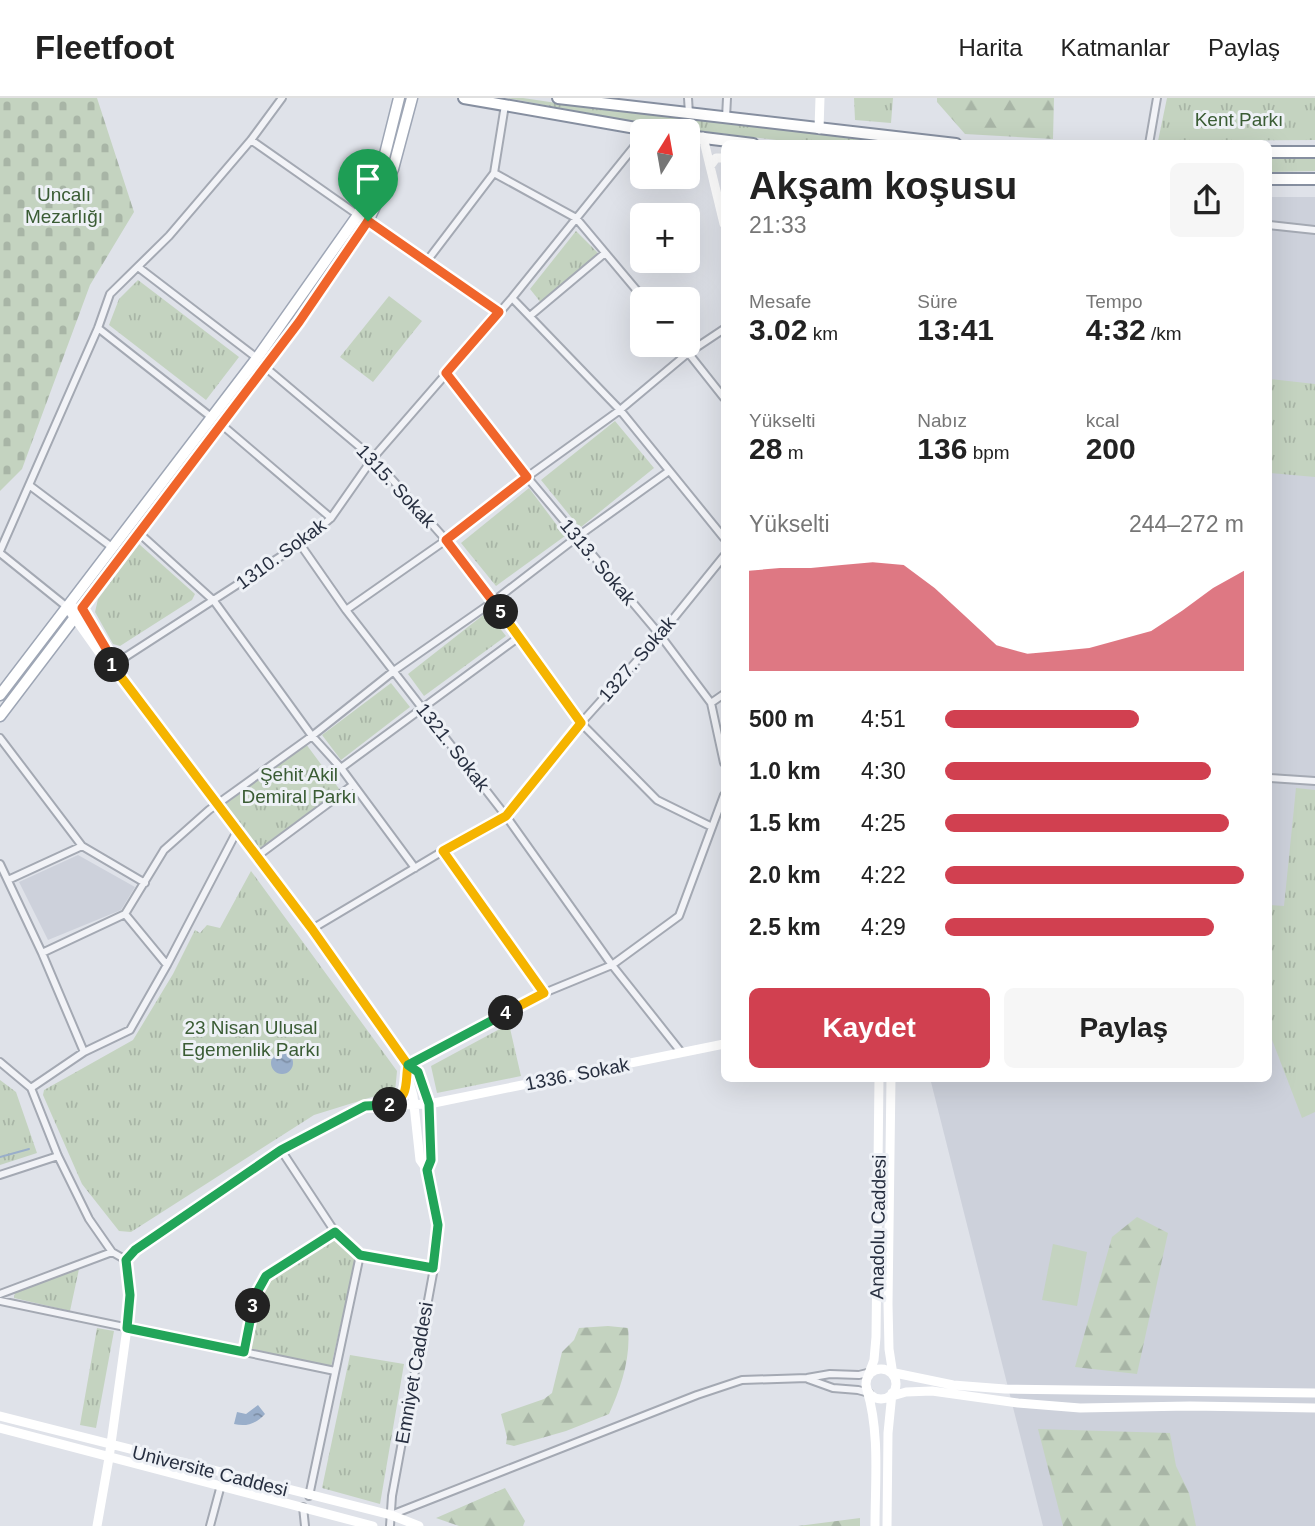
<!DOCTYPE html>
<html lang="tr">
<head>
<meta charset="utf-8">
<style>
	:root { --surface:#fff; --page:#f6f6f6; --text:#222; --muted:#767676; --line:#e0e0e0; --accent:#d14050 }
	body { margin:0; font-family:Arial,sans-serif; background:var(--page); color:var(--text); height:100vh; display:flex; flex-direction:column; font-size:26px; white-space:nowrap }
	* { box-sizing:border-box; margin:0 }
	p { font-size:23px; color:var(--muted) }
	.icon { flex:none; width:38px; height:38px; fill:none; stroke:currentColor; stroke-width:2; stroke-linecap:round; stroke-linejoin:round }
	.map { position:relative; flex:1; overflow:hidden }
	.sheet { position:absolute; left:721px; top:42px; width:551px; height:942px; display:flex; flex-direction:column; background:var(--surface); border-radius:10px; box-shadow:0 7px 28px #0002 }
	.sheet>* { flex:none }
	.needle { width:46px; rotate:11deg }
	.fabs { position:absolute; left:630px; top:21px; display:grid; gap:14px }
	.fabs a { display:grid; place-items:center; width:70px; height:70px; border-radius:10px; background:var(--surface); box-shadow:0 7px 28px #0002; font-size:35px }
	.pin { position:absolute; display:grid; place-items:center; width:60px; height:60px; color:#fff; margin:-72px -30px; border-radius:50% 50% 50% 0; rotate:-45deg; box-shadow:0 0 7px #0007 }
	.pin .icon { rotate:45deg }
	.km { position:absolute; width:35px; height:35px; margin:-18px; border-radius:50%; background:#222; color:#fff; font-size:19px; line-height:35px; text-align:center }
	.round { display:grid; place-items:center; flex:none; width:74px; height:74px; border-radius:10px; background:var(--page) }
	.headline { display:flex; align-items:center; justify-content:space-between; height:119px; padding:0 28px }
	h1 { font-size:38px; font-weight:600; line-height:52px }
	.figures { display:grid; grid-template-columns:repeat(3,1fr); gap:10px; height:119px; padding:7px 28px }
	.figures div { display:grid; align-content:center }
	.figures b { font-size:30px; font-weight:600 }
	.figures small { font-size:19px; font-weight:400 }
	.figures p { font-size:19px }
	.chart { height:196px; padding:14px 28px }
	.chart p { display:flex; justify-content:space-between }
	.chart svg { width:100%; height:126px; margin-top:7px; fill:var(--accent); opacity:.7 }
	.button { display:flex; gap:14px; margin-top:auto; padding:14px 28px }
	.button a { flex:1; height:80px; border-radius:10px; background:var(--accent); color:#fff; font-size:28px; font-weight:600; line-height:80px; text-align:center }
	.button a+a { background:var(--page); color:var(--text) }
	ul { padding:0 28px; list-style:none; font-size:23px }
	li { display:grid; grid-template-columns:112px 84px 1fr; align-items:center; height:52px }
	li i { height:18px; border-radius:9px; background:var(--accent) }
	header { display:flex; align-items:center; gap:42px; box-sizing:border-box; height:98px; padding:0 35px; background:var(--surface); border-bottom:2px solid var(--line) }
	header strong { font-size:33px }
	nav { display:flex; gap:38px; margin-inline-start:auto; font-size:24px }
	.map>svg:first-child { display:block }
	.built { fill:#cdd1db }
	.grass { fill:url(#grass-tufts) }
	.forest { fill:url(#forest-firs) }
	.cemetery { fill:url(#cemetery-stones) }
	.pitch { fill:#c4d3c0 }
	.water { fill:url(#water-ripples) }
	.lines { fill:none; stroke-linecap:round; stroke-linejoin:round }
	.stream { stroke:#99aeca; stroke-width:2 }
	.street-casing { stroke:#a4a9b3; stroke-width:10 }
	.primary-casing { stroke:#9ea6b5; stroke-width:13 }
	.highway-casing { stroke:#868fa0; stroke-width:14 }
	.street { stroke:#f2f3f7; stroke-width:6 }
	.secondary { stroke:#fff; stroke-width:9 }
	.primary { stroke:#fff; stroke-width:10 }
	.highway { stroke:#fff; stroke-width:10 }
	.split-1-casing { stroke:#fff; stroke-width:14 }
	.split-2-casing { stroke:#fff; stroke-width:14 }
	.split-3-casing { stroke:#fff; stroke-width:14 }
	.split-4-casing { stroke:#fff; stroke-width:14 }
	.split-5-casing { stroke:#fff; stroke-width:14 }
	.split-6-casing { stroke:#fff; stroke-width:14 }
	.split-1 { stroke:#f0652b; stroke-width:9 }
	.split-2 { stroke:#f5b400; stroke-width:9 }
	.split-3 { stroke:#22a559; stroke-width:9 }
	.split-4 { stroke:#22a559; stroke-width:9 }
	.split-5 { stroke:#f5b400; stroke-width:9 }
	.split-6 { stroke:#f0652b; stroke-width:9 }
	.labels { text-anchor:middle; dominant-baseline:central; stroke-width:6; stroke-linejoin:round; paint-order:stroke }
	.park-label { font-size:19px; fill:#3a5c34; stroke:#eef1f6 }
	.street-label { font-size:19px; fill:#272f40; stroke:#eef1f6 }
</style>
</head>
<body>
<header>
<strong>Fleetfoot</strong>
<nav><a>Harita</a><a>Katmanlar</a><a>Paylaş</a></nav>
</header>
<div class="map">
<svg width="1315" height="1428" viewBox="0 0 1315 1428">
	<defs>
		<pattern id="grass-tufts" width="24" height="20" patternUnits="userSpaceOnUse" patternTransform="scale(1.75)"><rect width="24" height="20" fill="#c4d3c0"/><path d="M3 7l-1-3M5 7V3M7 7l1-3M15 17l-1-3M17 17v-4M19 17l1-3" fill="none" stroke="#a8b5a6"/></pattern>
		<pattern id="forest-firs" width="22" height="20" patternUnits="userSpaceOnUse" patternTransform="scale(1.75)"><rect width="22" height="20" fill="#c4d3c0"/><path d="M5 1l3.5 6h-7zM16 11l3.5 6h-7z" fill="#a8b5a6"/></pattern>
		<pattern id="cemetery-stones" width="16" height="16" patternUnits="userSpaceOnUse" patternTransform="scale(1.75)"><rect width="16" height="16" fill="#c4d3c0"/><path d="M2 7V4a2 2 0 0 1 4 0v3zM10 15v-3a2 2 0 0 1 4 0v3z" fill="#a8b5a6"/></pattern>
		<pattern id="water-ripples" width="26" height="14" patternUnits="userSpaceOnUse" patternTransform="scale(1.75)"><rect width="26" height="14" fill="#99aeca"/><path d="M2 4q2-2 4 0t4 0M15 11q2-2 4 0t4 0" fill="none" stroke="#7d8ea5"/></pattern>
	</defs>
	<rect width="100%" height="100%" fill="#dfe2e9"/>
	<!-- built -->
	<path class="built" d="M1269 99H1315V1428H1043L930 980H1269Z
		M78 757 135 789 121 812 48 842 19 784Z"/>
	<!-- grass -->
	<path class="grass" d="M506 0H523L590 10 909 45H801L658 28Z
		M854 0H893L891 25 855 22Z
		M1167 0H1315V42L1158 43Z
		M1315 60V73L1269 74V61Z
		M576 133 598 155 542 206 530 191Z
		M138 182 239 259 206 302 109 227 119 201Z
		M389 198 422 223 373 284 340 259Z
		M1269 281 1315 286V379L1269 375Z
		M615 323 654 370 580 430 541 382Z
		M529 390 565 438 496 488 461 445Z
		M139 446 195 496 192 502 120 548 113 546 95 514 98 501Z
		M487 514 506 538 424 598 408 576Z
		M391 585 410 609 341 662 322 637Z
		M306 646 340 692 256 753 224 707Z
		M1296 690 1315 692V1014L1302 1020 1269 934V807L1284 808Z
		M251 773 397 973 395 994 390 999H372L314 1017 131 1134 119 1133 82 1086 43 997 44 992 133 942 173 876 195 832 200 835 207 827 220 830Z
		M509 926 521 978 437 995 431 968Z
		M0 982 16 994 37 1055 0 1067Z
		M334 1139 356 1159 331 1269 248 1250 260 1197 270 1181Z
		M79 1171 70 1213 14 1200 15 1194Z
		M97 1230 114 1233 96 1330 80 1327Z
		M350 1257 404 1266 380 1406 322 1390Z"/>
	<!-- forest -->
	<path class="forest" d="M937 0H1054L1053 41 965 36 937 4Z
		M1137 1119 1168 1135 1137 1276 1075 1269 1112 1139Z
		M608 1228 628 1230C631 1259 621 1290 609 1316L566 1333 514 1348 506 1346 507 1339 501 1316 544 1301 552 1295 562 1254 574 1242 579 1230Z
		M1038 1331 1170 1335 1176 1368 1189 1395 1196 1428H1063Z
		M505 1390 525 1423 523 1428H459L436 1420Z
		M860 1420V1428H798Z"/>
	<!-- cemetery -->
	<path class="cemetery" d="M0 0H97L134 114 90 187 22 371 0 393Z"/>
	<!-- pitch -->
	<path class="pitch" d="M286 671 304 696 291 706 273 681Z
		M1053 1146 1087 1154 1077 1208 1042 1202Z"/>
	<!-- water -->
	<path class="water" d="M271 965a11 11 0 1 1 22 0a11 11 0 1 1-22 0Z
		M258 1307 265 1316C256 1326 246 1329 234 1326L237 1314 246 1316Z"/>
	<g class="lines">
		<!-- stream -->
		<path class="stream" d="M0 1059 29 1051"/>
		<defs>
			<path id="street" d="M688 0 689 16
				M726 20 727 0
				M251 42 358 117
				M1149 46 1157 0
				M494 75 576 120 644 201
				M368 123 499 214
				M1269 127 1315 132
				M427 163 494 75 505 7
				M138 169 257 260
				M512 200 620 312 724 440
				M530 218 605 155
				M98 230 211 319
				M682 247 724 300
				M265 269 373 360 446 442 494 503 581 625 657 702 712 729
				M446 275 527 379 660 537 711 605 724 665
				M222 327 331 420
				M29 387 113 450
				M139 435 214 503 312 638 341 670 415 770
				M300 446 346 512 506 718 612 867 681 954
				M0 453 98 230 110 196 169 138 251 42 282 0
				M0 455 67 509
				M346 512 446 442 527 379 620 312 688 255 724 231
				M113 567 300 446 331 420 373 360 512 200 642 39
				M711 605 724 596
				M0 640 82 748 145 785
				M341 670 519 539
				M1269 680 1315 683
				M443 753 544 895
				M256 759 353 687
				M0 766 42 855 84 954
				M8 782 82 748
				M125 816 167 867
				M312 831 443 753 506 718 581 625 660 537 724 458
				M42 855 125 816 164 752 209 712 312 638 395 572 494 503 577 439 669 373
				M0 964 31 990 58 1058 89 1121 112 1154 126 1162
				M408 967 544 895 612 867 679 818 724 697
				M31 990 84 954 130 932 167 867 237 733
				M281 1052 335 1134 360 1157 309 1398
				M0 1077 58 1058
				M360 1157 434 1170 392 1398 390 1428
				M0 1196 112 1154
				M0 1203 335 1273
				M244 1254 256 1196 266 1178 335 1134
				M808 1281 833 1290 858 1292 869 1295
				M303 1409 305 1428
				M391 1417 697 1297 742 1282 807 1280 830 1276 859 1277 871 1274
				M210 1428 221 1387"/>
			<path id="primary" d="M0 597 257 260 358 117 383 64 399 0
				M0 618 299 224 368 123 393 71 412 0"/>
			<path id="highway" d="M464 0 653 33
				M558 0 956 46
				M688 38 753 46
				M1269 54H1315
				M1269 81H1315"/>
		</defs>
		<!-- street casing -->
		<use href="#street" class="street-casing"/>
		<!-- primary casing -->
		<use href="#primary" class="primary-casing"/>
		<!-- highway casing -->
		<use href="#highway" class="highway-casing"/>
		<!-- street -->
		<use href="#street" class="street"/>
		<!-- secondary -->
		<path class="secondary" d="M819 31 820 0
			M703 39 724 126
			M710 68 716 60H724
			M67 509 103 560 113 567 312 831 408 967 418 974 429 1006 431 1062 427 1072 437 1127 434 1170
			M75 510 82 511 111 559 113 567
			M408 967 407 976 413 998 420 1062 427 1072
			M891 980 888 1206 889 1251 893 1277
			M394 1007 402 998 409 983
			M866 1286a15 15 0 1 1 30 0a15 15 0 1 1-30 0Z
			M890 1274 953 1287 1005 1291 1315 1295
			M868 1278 874 1262 876 1239 879 980
			M867 1292C880 1335 875 1383 875 1428
			M889 1299 906 1294 932 1293 1018 1305 1080 1310 1190 1308 1315 1310
			M0 1318 391 1417 419 1428
			M0 1330 373 1428
			M97 1428 109 1360 127 1230 130 1197 126 1162 135 1152 281 1052 365 1008 429 1006 724 946
			M887 1428 888 1335 892 1295"/>
		<!-- primary -->
		<use href="#primary" class="primary"/>
		<!-- highway -->
		<use href="#highway" class="highway"/>
	</g>
	<g class="lines">
		<defs>
			<path id="split-1" d="M112 567 111 559 82 510 299 224 368 123"/>
			<path id="split-2" d="M112 567 312 831 408 967C405 983 410 1000 390 1007"/>
			<path id="split-3" d="M253 1208 244 1254 127 1230 130 1197 126 1162 135 1152 281 1052 365 1008 390 1007"/>
			<path id="split-4" d="M253 1208 256 1196 266 1178 335 1134 360 1157 433 1170 438 1127 427 1072 431 1062 429 1006 418 974 408 967 506 915"/>
			<path id="split-5" d="M501 514 581 625 506 718 443 753 544 895 506 915"/>
			<path id="split-6" d="M368 123 499 214 446 275 527 379 446 442 501 514"/>
		</defs>
		<!-- split-1 casing -->
		<use href="#split-1" class="split-1-casing"/>
		<!-- split-2 casing -->
		<use href="#split-2" class="split-2-casing"/>
		<!-- split-3 casing -->
		<use href="#split-3" class="split-3-casing"/>
		<!-- split-4 casing -->
		<use href="#split-4" class="split-4-casing"/>
		<!-- split-5 casing -->
		<use href="#split-5" class="split-5-casing"/>
		<!-- split-6 casing -->
		<use href="#split-6" class="split-6-casing"/>
		<!-- split-1 -->
		<use href="#split-1" class="split-1"/>
		<!-- split-2 -->
		<use href="#split-2" class="split-2"/>
		<!-- split-3 -->
		<use href="#split-3" class="split-3"/>
		<!-- split-4 -->
		<use href="#split-4" class="split-4"/>
		<!-- split-5 -->
		<use href="#split-5" class="split-5"/>
		<!-- split-6 -->
		<use href="#split-6" class="split-6"/>
	</g>
	<g class="labels">
		<!-- park labels -->
		<g class="park-label">
			<text x="1239" y="21">Kent Parkı</text>
			<text x="64" y="96">Uncalı<tspan x="64" dy="22">Mezarlığı</tspan></text>
			<text x="299" y="676">Şehit Akil<tspan x="299" dy="22">Demiral Parkı</tspan></text>
			<text x="251" y="929">23 Nisan Ulusal<tspan x="251" dy="22">Egemenlik Parkı</tspan></text>
		</g>
		<!-- street labels -->
		<g class="street-label">
			<text transform="translate(396 388) rotate(47)">1315. Sokak</text>
			<text transform="translate(281 456) rotate(-36)">1310. Sokak</text>
			<text transform="translate(598 464) rotate(50)">1313. Sokak</text>
			<text transform="translate(637 561) rotate(-49)">1327. Sokak</text>
			<text transform="translate(453 649) rotate(52)">1321. Sokak</text>
			<text transform="translate(577 976) rotate(-11)">1336. Sokak</text>
			<text transform="translate(878 1129) rotate(-89)">Anadolu Caddesi</text>
			<text transform="translate(414 1275) rotate(-80)">Emniyet Caddesi</text>
			<text transform="translate(210 1373) rotate(14)">Universite Caddesi</text>
		</g>
	</g>
</svg>
<div class="fabs">
<a><svg class="needle" viewBox="-14 -14 28 28"><path d="M0-13l5 13h-10z" fill="#e53935"/><path d="M0 13l5-13h-10z" fill="#767676"/></svg></a>
<a>+</a>
<a>−</a>
</div>
<div class="pin" style="left:368px;top:123px;background:#1e9e55"><svg class="icon" aria-label="arrive" viewBox="0 0 24 24"><path d="M6 21V4h12l-3 4 3 4H6"/></svg></div>
<b class="km" style="left:112px;top:567px">1</b>
<b class="km" style="left:390px;top:1007px">2</b>
<b class="km" style="left:253px;top:1208px">3</b>
<b class="km" style="left:506px;top:915px">4</b>
<b class="km" style="left:501px;top:514px">5</b>
<section class="sheet">
<div class="headline"><div><h1>Akşam koşusu</h1><p>21:33</p></div><a class="round"><svg class="icon" aria-label="share" viewBox="0 0 24 24"><path d="M12 15V3M7 8l5-5 5 5M5 13v7h14v-7"/></svg></a></div>
<div class="figures">
<div><p>Mesafe</p><b>3.02<small> km</small></b></div>
<div><p>Süre</p><b>13:41</b></div>
<div><p>Tempo</p><b>4:32<small> /km</small></b></div>
</div>
<div class="figures">
<div><p>Yükselti</p><b>28<small> m</small></b></div>
<div><p>Nabız</p><b>136<small> bpm</small></b></div>
<div><p>kcal</p><b>200</b></div>
</div>
<div class="chart"><p><span>Yükselti</span>244–272 m</p>
<svg viewBox="0 0 160 44" preserveAspectRatio="none"><path d="M0 44V9L10 8L20 8L30 7L40 6L50 7L60 15L70 25L80 35L90 38L100 37L110 36L120 33L130 30L140 23L150 15L160 9V44z"/></svg>
</div>
<ul>
<li><b>500 m</b>4:51<i style="width:65%"></i></li>
<li><b>1.0 km</b>4:30<i style="width:89%"></i></li>
<li><b>1.5 km</b>4:25<i style="width:95%"></i></li>
<li><b>2.0 km</b>4:22<i style="width:100%"></i></li>
<li><b>2.5 km</b>4:29<i style="width:90%"></i></li>
</ul>
<div class="button"><a>Kaydet</a><a>Paylaş</a></div>
</section>
</div>
</body>
</html>
